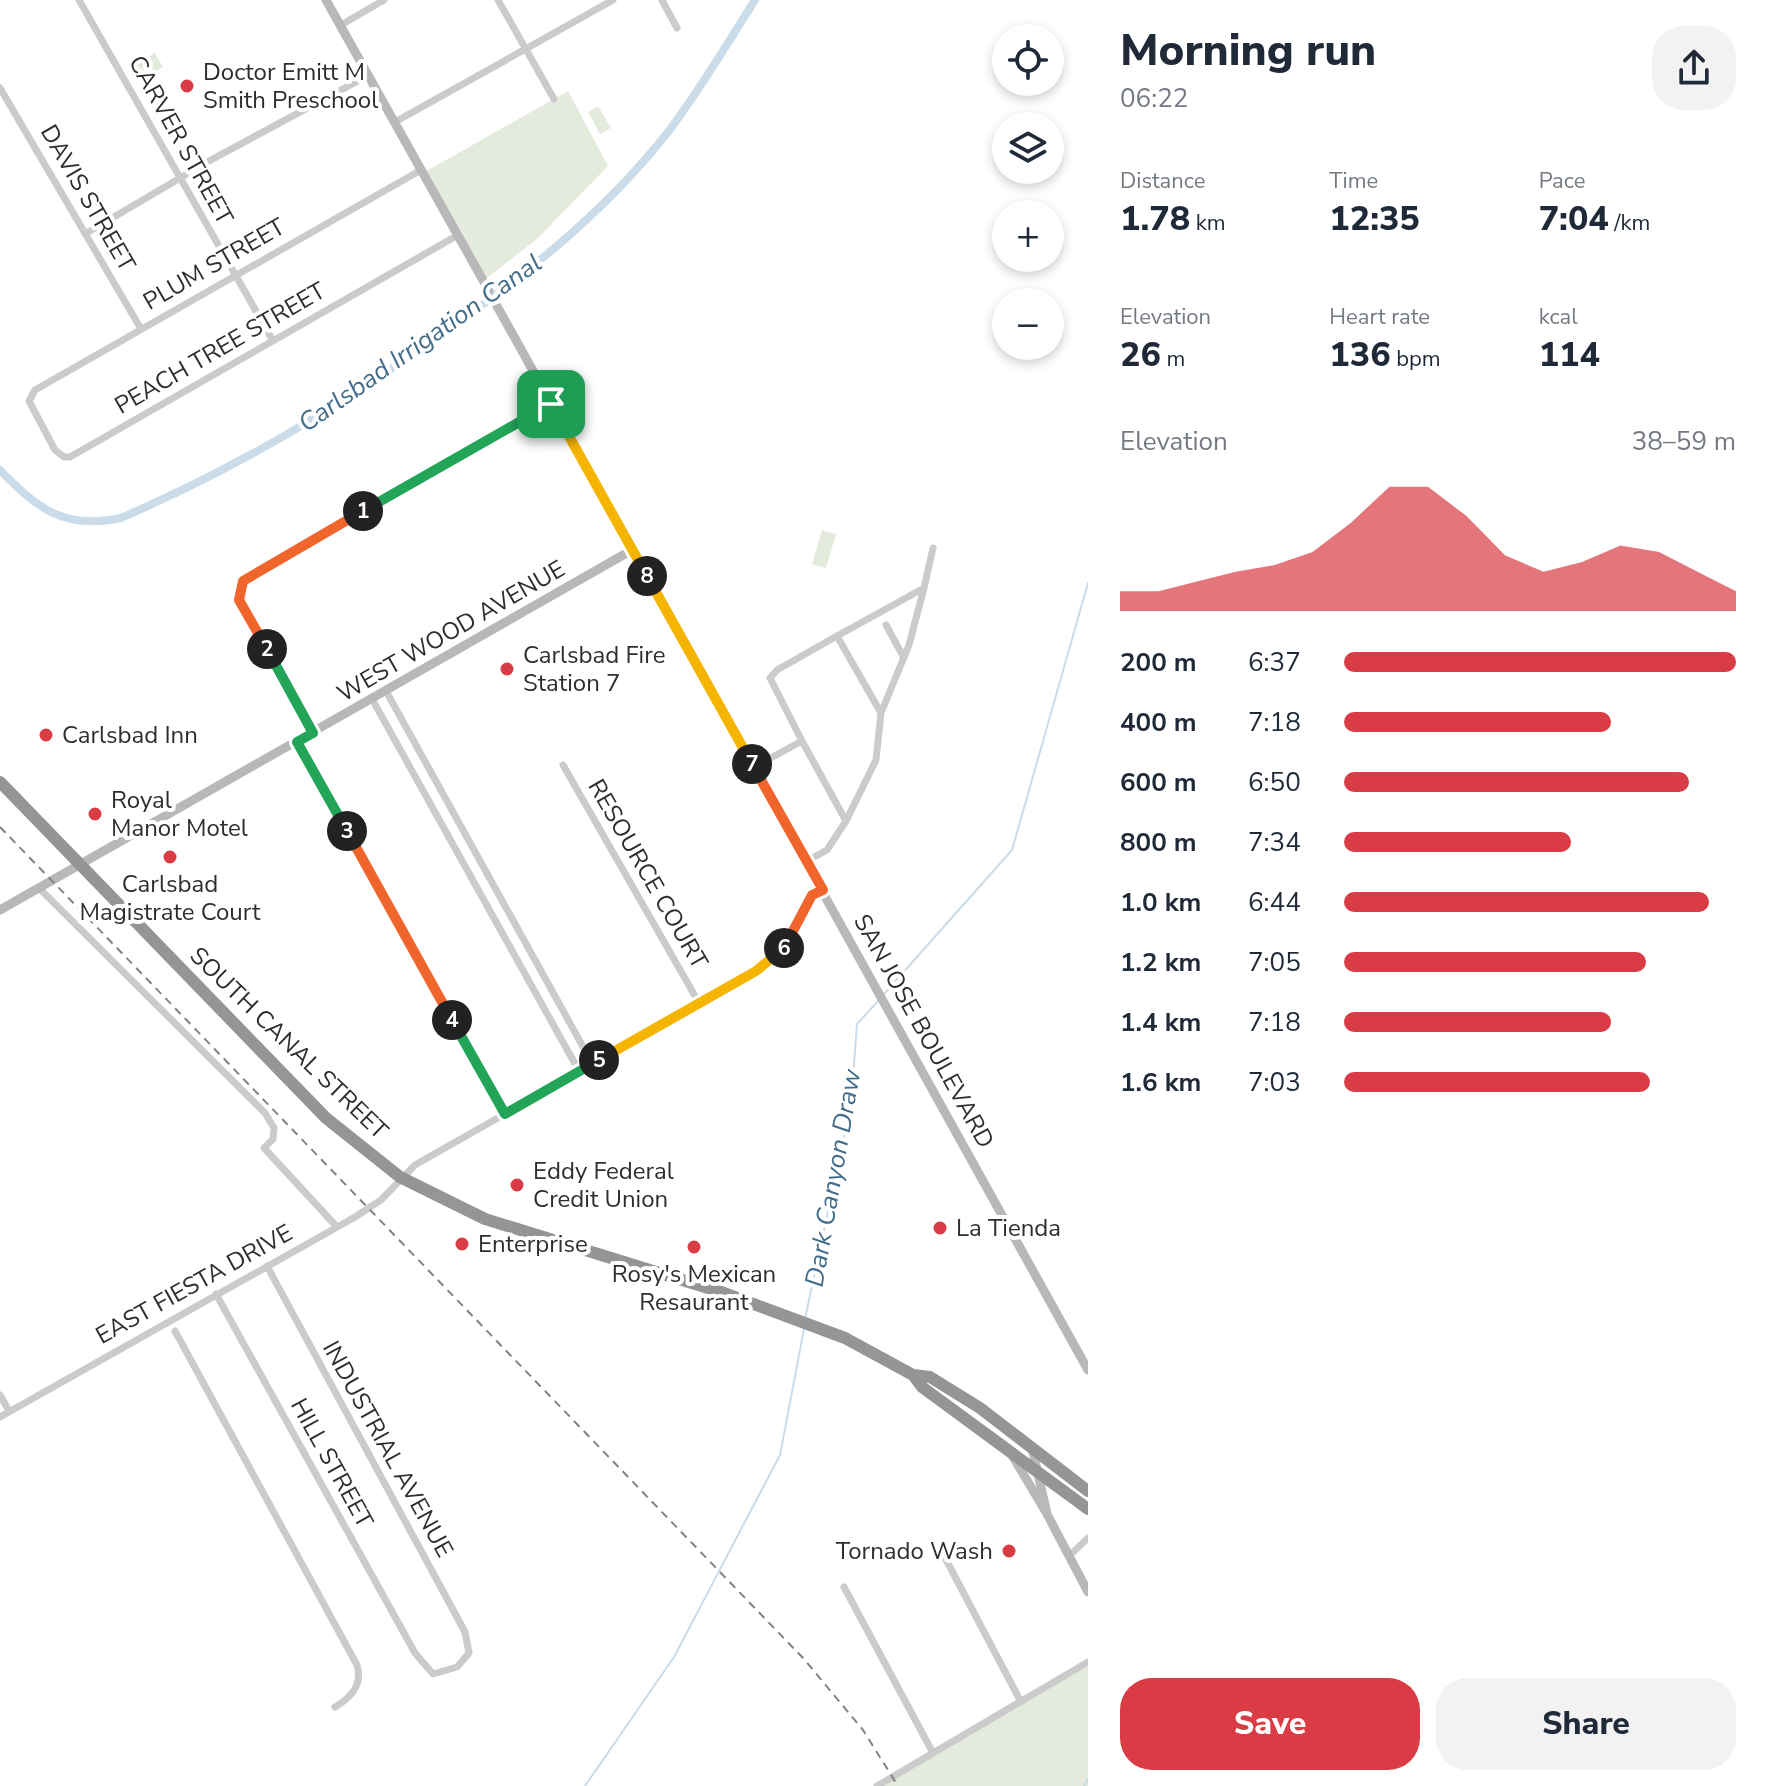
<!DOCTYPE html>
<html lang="en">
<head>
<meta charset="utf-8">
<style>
	:root { --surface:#fff; --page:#f2f2f3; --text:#1f2937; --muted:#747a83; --accent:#d93c44 }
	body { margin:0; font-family:"Nunito Sans",sans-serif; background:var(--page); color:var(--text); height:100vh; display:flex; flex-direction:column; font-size:30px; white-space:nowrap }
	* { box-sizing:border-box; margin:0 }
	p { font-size:26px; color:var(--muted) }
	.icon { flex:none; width:44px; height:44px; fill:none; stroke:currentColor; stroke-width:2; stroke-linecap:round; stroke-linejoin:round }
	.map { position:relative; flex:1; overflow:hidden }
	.sheet { display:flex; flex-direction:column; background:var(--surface); width:680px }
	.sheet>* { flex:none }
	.tools { position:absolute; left:992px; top:24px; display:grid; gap:16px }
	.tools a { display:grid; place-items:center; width:72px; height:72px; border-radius:50%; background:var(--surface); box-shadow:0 4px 12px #0003; font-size:40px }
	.pin { position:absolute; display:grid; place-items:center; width:68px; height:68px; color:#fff; margin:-34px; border-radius:16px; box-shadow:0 4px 12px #0006 }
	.km { position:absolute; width:40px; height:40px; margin:-20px; border-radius:50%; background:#222; color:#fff; font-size:22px; line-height:40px; text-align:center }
	.round { display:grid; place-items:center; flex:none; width:84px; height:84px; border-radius:32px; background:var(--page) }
	.head { display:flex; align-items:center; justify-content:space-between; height:136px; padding:0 32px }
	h1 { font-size:44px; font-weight:800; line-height:60px }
	.metrics { display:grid; grid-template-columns:repeat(3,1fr); gap:12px; height:136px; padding:8px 32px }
	.metrics div { display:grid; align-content:center }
	.metrics b { font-size:34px; font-weight:800 }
	.metrics small { font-size:22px; font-weight:400 }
	.metrics p { font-size:22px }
	.chart { height:224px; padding:16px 32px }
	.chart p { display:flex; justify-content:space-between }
	.chart svg { width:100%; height:144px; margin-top:8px; fill:var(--accent); opacity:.7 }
	.primary-button { display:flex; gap:16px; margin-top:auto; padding:16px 32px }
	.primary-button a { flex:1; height:92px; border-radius:32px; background:var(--accent); color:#fff; font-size:32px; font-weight:800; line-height:92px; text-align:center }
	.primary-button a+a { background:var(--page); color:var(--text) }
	ul { padding:0 32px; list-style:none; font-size:26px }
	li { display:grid; grid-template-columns:128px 96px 1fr; align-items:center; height:60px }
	li i { height:20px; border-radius:10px; background:var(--accent) }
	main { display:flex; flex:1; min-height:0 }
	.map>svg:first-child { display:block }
	.green { fill:#e4ebdd }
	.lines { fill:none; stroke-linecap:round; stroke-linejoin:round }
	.stream { stroke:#cadce9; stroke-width:2 }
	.canal { stroke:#cadce9; stroke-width:8 }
	.street { stroke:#cbcbcb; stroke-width:7 }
	.secondary { stroke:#b8b8b8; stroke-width:9 }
	.highway { stroke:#959595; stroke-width:12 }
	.rail { stroke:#838383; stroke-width:2; stroke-dasharray:8 6; stroke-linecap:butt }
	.split-1-casing { stroke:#fff; stroke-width:16 }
	.split-2-casing { stroke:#fff; stroke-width:16 }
	.split-3-casing { stroke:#fff; stroke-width:16 }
	.split-4-casing { stroke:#fff; stroke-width:16 }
	.split-5-casing { stroke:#fff; stroke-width:16 }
	.split-6-casing { stroke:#fff; stroke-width:16 }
	.split-7-casing { stroke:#fff; stroke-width:16 }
	.split-8-casing { stroke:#fff; stroke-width:16 }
	.split-9-casing { stroke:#fff; stroke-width:16 }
	.split-1 { stroke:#22a559; stroke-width:10 }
	.split-2 { stroke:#f0652b; stroke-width:10 }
	.split-3 { stroke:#22a559; stroke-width:10 }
	.split-4 { stroke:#f0652b; stroke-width:10 }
	.split-5 { stroke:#22a559; stroke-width:10 }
	.split-6 { stroke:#f5b400; stroke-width:10 }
	.split-7 { stroke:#f0652b; stroke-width:10 }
	.split-8 { stroke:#f5b400; stroke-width:10 }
	.split-9 { stroke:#f5b400; stroke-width:10 }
	.poi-dot { fill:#d93c44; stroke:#fff; stroke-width:3 }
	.labels { text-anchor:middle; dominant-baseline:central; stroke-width:8; stroke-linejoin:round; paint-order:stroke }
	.poi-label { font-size:24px; fill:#2e2e2e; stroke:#fff; text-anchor:start }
	.street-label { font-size:24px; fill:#2e2e2e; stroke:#fff }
	.water-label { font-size:26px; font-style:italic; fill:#426d8b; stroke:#fff }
</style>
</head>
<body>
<main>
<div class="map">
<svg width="1088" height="1786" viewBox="0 0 1088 1786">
	<rect width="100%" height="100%" fill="#fff"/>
	<!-- green -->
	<path class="green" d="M155 53 163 67 139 81 131 66Z
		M568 91 608 166 537 239 483 281 423 173Z
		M598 106 611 128 600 134 588 112Z
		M822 530 836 534 826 568 812 564Z
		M1088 1662V1786H877Z"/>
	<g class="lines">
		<!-- stream -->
		<path class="stream" d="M884 994 1012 850 1088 583
			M805 1319 851 1104 857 1024 880 999
			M585 1786 674 1657 780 1455 804 1329
			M1084 1786 1088 1779"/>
		<!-- canal -->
		<path class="canal" d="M0 470C38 509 64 530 121 518 236 468 330 412 432 341 519 280 602 216 668 132 700 90 727 44 755 0"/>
		<!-- street -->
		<path class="street" d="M79 0 273 341
			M498 0 554 99
			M662 0 677 28
			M341 25 384 0
			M0 88 141 329
			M395 122 613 0
			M421 170 35 390 29 401 55 450 64 457H70L458 235
			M85 234 209 161 369 75
			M886 625 904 658
			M837 636 924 588 933 548
			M386 691 592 1063
			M372 699 579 1071
			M881 713 909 645 924 588
			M313 733 239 600 243 581 551 404
			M802 741 770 678 777 670 837 636 881 713 876 760 846 821
			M297 742 505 1114
			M563 765 699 1003
			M754 767 802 741 846 821 827 850 807 861
			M39 888 265 1113 274 1128 273 1139 264 1148 337 1227
			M216 1294 415 1653 433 1674 457 1667 469 1653 465 1632 267 1266
			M175 1331 357 1665C363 1684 352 1697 335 1707
			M0 1395 9 1411
			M0 1417 355 1217 381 1200 415 1165 756 971 788 944 812 895 823 890
			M942 1552 1021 1702
			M1069 1556 1088 1538
			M844 1587 933 1753
			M877 1786 1088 1662"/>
		<!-- secondary -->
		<path class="secondary" d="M326 0 489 291
			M497 306 1088 1370
			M0 910 632 550
			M1032 1447 1047 1514 1088 1592
			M1012 1455 1047 1514"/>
		<!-- highway -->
		<path class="highway" d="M0 782 326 1118 400 1177 485 1219 721 1292 845 1338 913 1375 930 1377 980 1408 1088 1491
			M913 1375 922 1387 1088 1509"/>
		<!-- rail -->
		<path class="rail" d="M0 827 804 1659 863 1730 898 1786"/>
	</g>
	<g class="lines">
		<defs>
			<path id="split-1" d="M363 511 551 404"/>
			<path id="split-2" d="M267 649 239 600 243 581 363 511"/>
			<path id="split-3" d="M267 649 313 733 297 742 347 831"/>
			<path id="split-4" d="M347 831 452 1020"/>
			<path id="split-5" d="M452 1020 505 1114 599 1060"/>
			<path id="split-6" d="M599 1060 756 971 784 948"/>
			<path id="split-7" d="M752 764 823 890 812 895 784 948"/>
			<path id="split-8" d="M647 576 752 764"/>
			<path id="split-9" d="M551 404 647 576"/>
		</defs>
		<!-- split-1 casing -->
		<use href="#split-1" class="split-1-casing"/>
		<!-- split-2 casing -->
		<use href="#split-2" class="split-2-casing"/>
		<!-- split-3 casing -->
		<use href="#split-3" class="split-3-casing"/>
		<!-- split-4 casing -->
		<use href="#split-4" class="split-4-casing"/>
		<!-- split-5 casing -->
		<use href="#split-5" class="split-5-casing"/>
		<!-- split-6 casing -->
		<use href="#split-6" class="split-6-casing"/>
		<!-- split-7 casing -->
		<use href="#split-7" class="split-7-casing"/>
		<!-- split-8 casing -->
		<use href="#split-8" class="split-8-casing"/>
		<!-- split-9 casing -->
		<use href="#split-9" class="split-9-casing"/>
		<!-- split-1 -->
		<use href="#split-1" class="split-1"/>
		<!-- split-2 -->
		<use href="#split-2" class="split-2"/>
		<!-- split-3 -->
		<use href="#split-3" class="split-3"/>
		<!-- split-4 -->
		<use href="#split-4" class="split-4"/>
		<!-- split-5 -->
		<use href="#split-5" class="split-5"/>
		<!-- split-6 -->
		<use href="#split-6" class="split-6"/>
		<!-- split-7 -->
		<use href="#split-7" class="split-7"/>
		<!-- split-8 -->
		<use href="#split-8" class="split-8"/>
		<!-- split-9 -->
		<use href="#split-9" class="split-9"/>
	</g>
	<!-- markers -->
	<g class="poi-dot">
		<circle cx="187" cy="86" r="8"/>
		<circle cx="507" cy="669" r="8"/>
		<circle cx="46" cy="735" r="8"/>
		<circle cx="95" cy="814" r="8"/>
		<circle cx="170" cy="857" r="8"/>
		<circle cx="517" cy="1185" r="8"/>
		<circle cx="940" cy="1228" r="8"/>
		<circle cx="462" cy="1244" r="8"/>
		<circle cx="694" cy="1247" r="8"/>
		<circle cx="1009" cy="1551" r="8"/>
	</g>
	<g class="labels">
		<!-- poi labels -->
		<g class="poi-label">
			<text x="203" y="72">Doctor Emitt M<tspan x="203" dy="28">Smith Preschool</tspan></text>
			<text x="523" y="655">Carlsbad Fire<tspan x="523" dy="28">Station 7</tspan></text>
			<text x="62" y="735">Carlsbad Inn</text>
			<text x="111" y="800">Royal<tspan x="111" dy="28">Manor Motel</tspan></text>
			<text x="170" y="884" text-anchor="middle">Carlsbad<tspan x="170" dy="28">Magistrate Court</tspan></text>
			<text x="533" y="1171">Eddy Federal<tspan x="533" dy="28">Credit Union</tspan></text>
			<text x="956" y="1228">La Tienda</text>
			<text x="478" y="1244">Enterprise</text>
			<text x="694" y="1274" text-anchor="middle">Rosy's Mexican<tspan x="694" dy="28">Resaurant</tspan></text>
			<text x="993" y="1551" text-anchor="end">Tornado Wash</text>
		</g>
		<!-- street labels -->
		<g class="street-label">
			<text transform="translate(181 140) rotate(61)">CARVER STREET</text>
			<text transform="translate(88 198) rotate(60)">DAVIS STREET</text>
			<text transform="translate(214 264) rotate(-30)">PLUM STREET</text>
			<text transform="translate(220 348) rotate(-30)">PEACH TREE STREET</text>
			<text transform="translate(451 631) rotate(-30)">WEST WOOD AVENUE</text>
			<text transform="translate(648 874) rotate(60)">RESOURCE COURT</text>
			<text transform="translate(924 1031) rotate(61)">SAN JOSE BOULEVARD</text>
			<text transform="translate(289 1043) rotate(44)">SOUTH CANAL STREET</text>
			<text transform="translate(194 1284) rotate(-29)">EAST FIESTA DRIVE</text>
			<text transform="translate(388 1449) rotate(61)">INDUSTRIAL AVENUE</text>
			<text transform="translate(332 1463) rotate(61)">HILL STREET</text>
		</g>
		<!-- water labels -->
		<g class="water-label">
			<text transform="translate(420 343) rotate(-35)">Carlsbad Irrigation Canal</text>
			<text transform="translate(833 1178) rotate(-80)">Dark Canyon Draw</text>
		</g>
	</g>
</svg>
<div class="tools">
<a><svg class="icon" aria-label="locate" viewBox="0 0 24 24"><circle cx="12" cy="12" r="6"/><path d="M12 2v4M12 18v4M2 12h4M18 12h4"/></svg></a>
<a><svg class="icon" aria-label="layers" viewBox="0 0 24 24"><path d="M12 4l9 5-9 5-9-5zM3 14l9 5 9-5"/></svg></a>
<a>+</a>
<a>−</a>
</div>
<div class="pin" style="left:551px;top:404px;background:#1e9e55"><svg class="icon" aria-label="arrive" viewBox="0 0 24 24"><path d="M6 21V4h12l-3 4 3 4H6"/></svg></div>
<b class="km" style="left:363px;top:511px">1</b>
<b class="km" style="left:267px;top:649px">2</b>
<b class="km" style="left:347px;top:831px">3</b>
<b class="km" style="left:452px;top:1020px">4</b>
<b class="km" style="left:599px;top:1060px">5</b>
<b class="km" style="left:784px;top:948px">6</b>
<b class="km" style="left:752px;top:764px">7</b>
<b class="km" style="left:647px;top:576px">8</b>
</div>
<section class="sheet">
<div class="head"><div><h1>Morning run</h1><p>06:22</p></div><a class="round"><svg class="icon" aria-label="share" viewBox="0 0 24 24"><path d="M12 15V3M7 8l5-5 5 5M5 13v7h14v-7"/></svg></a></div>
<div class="metrics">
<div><p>Distance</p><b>1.78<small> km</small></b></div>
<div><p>Time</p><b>12:35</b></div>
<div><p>Pace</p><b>7:04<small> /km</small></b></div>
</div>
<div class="metrics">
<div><p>Elevation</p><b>26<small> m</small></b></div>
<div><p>Heart rate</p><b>136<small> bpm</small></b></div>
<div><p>kcal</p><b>114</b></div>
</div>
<div class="chart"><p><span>Elevation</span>38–59 m</p>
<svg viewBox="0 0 160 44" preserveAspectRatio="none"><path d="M0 44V38L10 38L20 35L30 32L40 30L50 26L60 17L70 6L80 6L90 15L100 27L110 32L120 29L130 24L140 26L150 32L160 38V44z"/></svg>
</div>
<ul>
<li><b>200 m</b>6:37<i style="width:100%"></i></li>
<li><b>400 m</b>7:18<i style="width:68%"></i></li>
<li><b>600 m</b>6:50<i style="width:88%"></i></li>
<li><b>800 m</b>7:34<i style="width:58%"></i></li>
<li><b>1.0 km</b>6:44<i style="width:93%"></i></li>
<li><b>1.2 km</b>7:05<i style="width:77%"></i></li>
<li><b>1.4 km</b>7:18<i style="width:68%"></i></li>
<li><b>1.6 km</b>7:03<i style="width:78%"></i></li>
</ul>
<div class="primary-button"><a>Save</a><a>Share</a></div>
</section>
</main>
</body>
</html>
